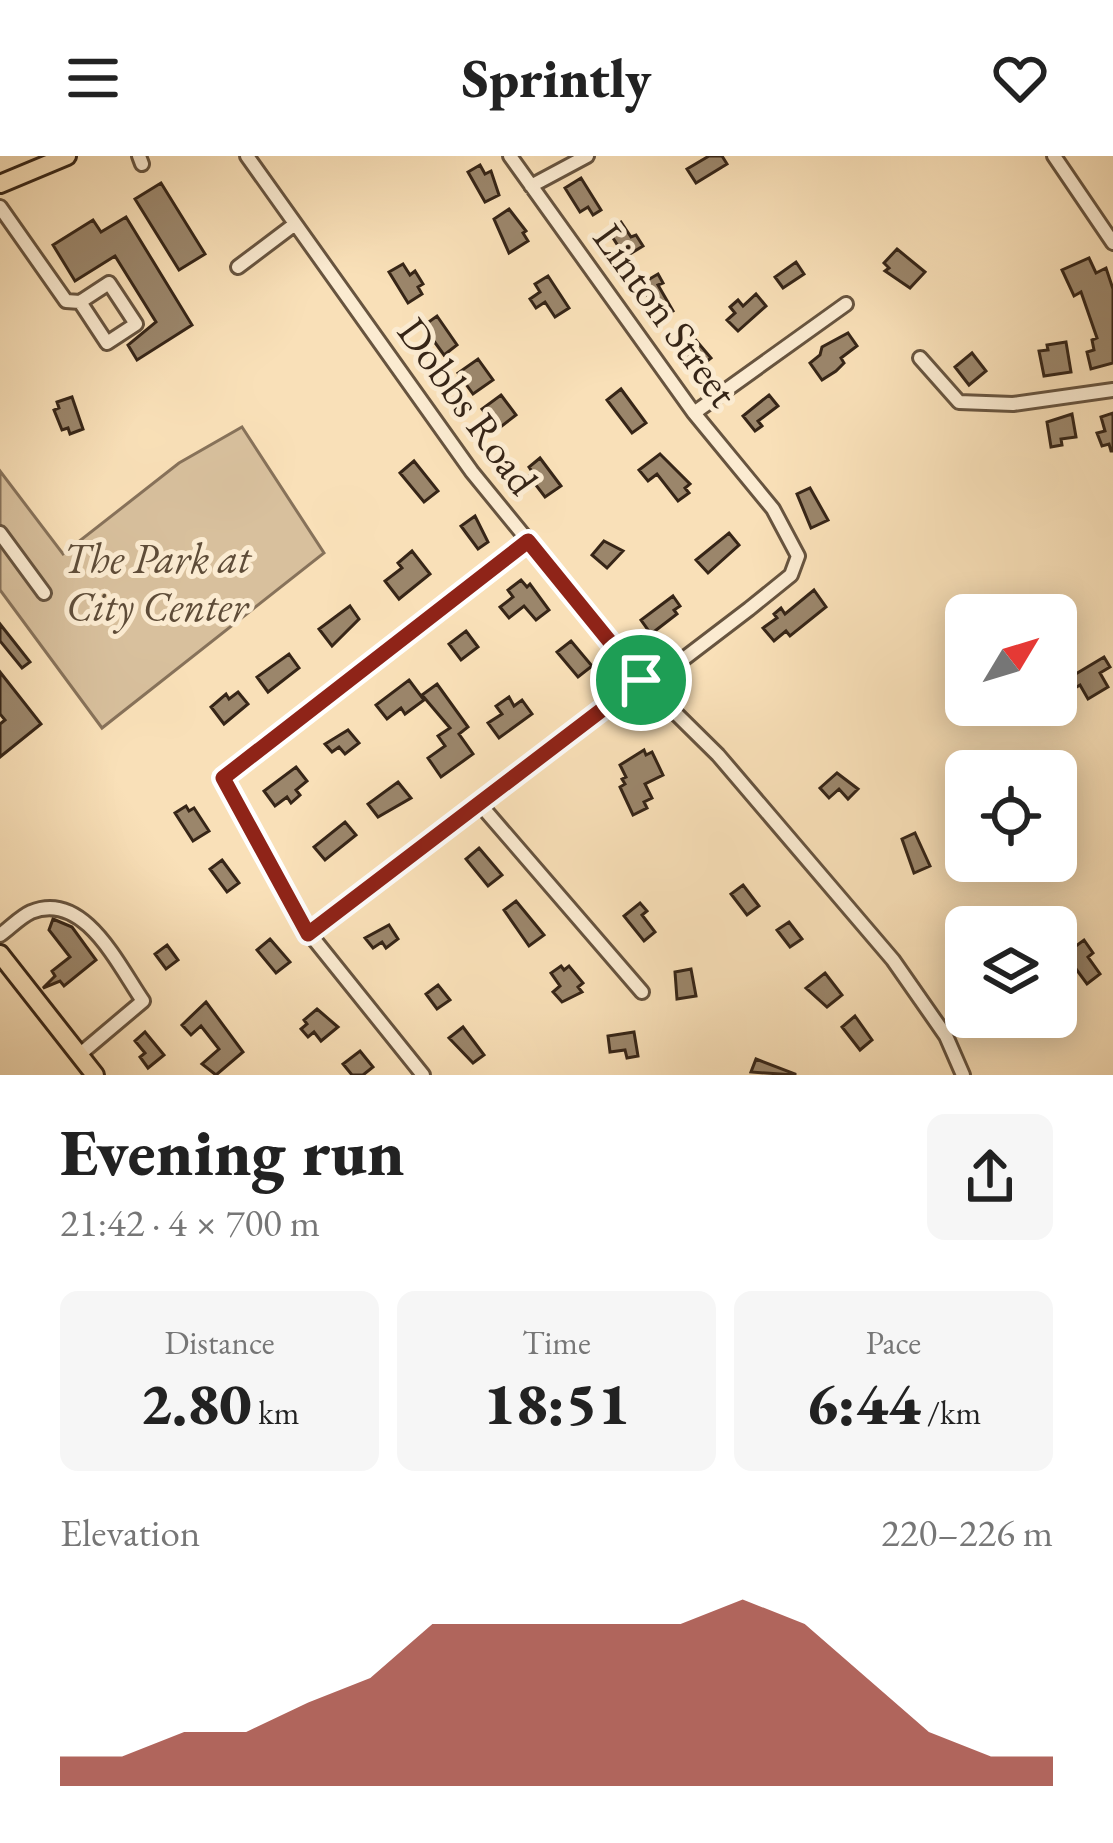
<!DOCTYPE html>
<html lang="en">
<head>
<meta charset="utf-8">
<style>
	:root { --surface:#fff; --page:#f6f6f6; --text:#222; --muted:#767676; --accent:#8f2418 }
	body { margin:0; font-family:"EB Garamond",serif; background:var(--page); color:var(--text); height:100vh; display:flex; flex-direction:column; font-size:45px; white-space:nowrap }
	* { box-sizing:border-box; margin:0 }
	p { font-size:39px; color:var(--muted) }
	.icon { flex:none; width:66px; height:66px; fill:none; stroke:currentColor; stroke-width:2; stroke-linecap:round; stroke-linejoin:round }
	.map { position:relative; height:919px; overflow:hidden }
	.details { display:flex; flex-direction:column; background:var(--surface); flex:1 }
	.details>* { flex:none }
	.needle { width:78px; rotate:52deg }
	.fabs { position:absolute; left:945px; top:438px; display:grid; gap:24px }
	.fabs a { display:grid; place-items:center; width:132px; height:132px; border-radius:18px; background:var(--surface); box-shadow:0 6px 30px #0003; font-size:60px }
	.pin { position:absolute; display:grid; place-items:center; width:102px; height:102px; color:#fff; margin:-51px; border:6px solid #fff; border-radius:50%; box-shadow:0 3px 12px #0007 }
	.round { display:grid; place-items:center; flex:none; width:126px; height:126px; border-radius:18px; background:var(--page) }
	.overview { display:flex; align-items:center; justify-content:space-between; height:204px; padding:0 60px }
	h1 { font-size:66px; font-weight:800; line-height:90px }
	.figures { display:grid; grid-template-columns:repeat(3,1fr); gap:18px; height:204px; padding:12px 60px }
	.figures div { display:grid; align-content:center; border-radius:18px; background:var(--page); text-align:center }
	.figures b { font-size:60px; font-weight:800 }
	.figures small { font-size:33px; font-weight:400 }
	.figures p { font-size:33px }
	.chart { height:336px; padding:24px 60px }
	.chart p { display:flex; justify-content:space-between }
	.chart svg { width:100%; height:216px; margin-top:12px; fill:var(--accent); opacity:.7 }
	header { display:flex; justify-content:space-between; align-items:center; height:156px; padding:0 60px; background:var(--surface); font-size:54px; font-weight:800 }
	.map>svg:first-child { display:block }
	.green { fill:#d8c09d; stroke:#87725a; stroke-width:3 }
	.building { fill:#9b866b; stroke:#362517; stroke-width:3 }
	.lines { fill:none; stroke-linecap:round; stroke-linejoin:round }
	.minor-casing { stroke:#67543f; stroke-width:18 }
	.major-casing { stroke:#362517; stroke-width:22 }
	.minor { stroke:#fbebd1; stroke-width:12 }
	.major { stroke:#f9e0b8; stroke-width:16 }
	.route-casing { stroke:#fff; stroke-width:24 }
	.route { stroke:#8f2418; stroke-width:15 }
	.labels { text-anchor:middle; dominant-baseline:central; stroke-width:10; stroke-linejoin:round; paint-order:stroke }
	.street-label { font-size:42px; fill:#362517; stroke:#fbebd1 }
	.park-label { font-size:42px; font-style:italic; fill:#5e4c38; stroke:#fbebd1 }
</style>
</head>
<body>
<header><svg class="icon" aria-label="menu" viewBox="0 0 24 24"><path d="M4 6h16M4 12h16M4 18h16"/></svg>Sprintly<svg class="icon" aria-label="heart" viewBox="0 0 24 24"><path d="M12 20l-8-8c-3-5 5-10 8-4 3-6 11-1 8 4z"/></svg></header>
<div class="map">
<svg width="1113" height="919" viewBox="0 0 1113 919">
	<rect width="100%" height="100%" fill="#f9e0b8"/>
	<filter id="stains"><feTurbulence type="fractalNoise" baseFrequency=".00167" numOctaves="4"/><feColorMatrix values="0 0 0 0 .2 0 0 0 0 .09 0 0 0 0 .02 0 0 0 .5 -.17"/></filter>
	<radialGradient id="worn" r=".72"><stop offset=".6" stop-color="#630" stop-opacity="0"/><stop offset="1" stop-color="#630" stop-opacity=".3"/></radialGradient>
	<!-- green -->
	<path class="green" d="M242 271 324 397 102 572 0 434V315L63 398 179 307Z"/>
	<!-- building -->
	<path class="building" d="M709 0H722L727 8 696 27 687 13Z
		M480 9 485 18 491 15 499 39 485 46 468 16Z
		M581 22 601 54 593 59 588 51 580 56 565 32Z
		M161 27 205 98 179 114 135 43Z
		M509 53 526 75 523 77 528 85 509 97 494 63Z
		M126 61 192 169 137 204 128 189 156 166 115 100 75 125 53 89 93 64 101 76Z
		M621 66 631 81 636 79 643 90 625 101 608 74Z
		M897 93 925 116 910 132 885 115 889 112 884 107Z
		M1089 102 1096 117 1106 112 1113 133V207L1091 213 1087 196 1094 194 1092 184 1097 182 1081 136 1074 140 1062 114Z
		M796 106 804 118 783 132 775 121Z
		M403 108 410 119 415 115 423 128 418 131 422 138 408 147 389 116Z
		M658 118 663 127 658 129 673 155 660 162 641 128Z
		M548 120 569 152 555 161 545 146 536 152 530 143 540 136 535 128Z
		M756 138 766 150 738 175 727 164 735 157 730 151 738 144 743 150Z
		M437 160 457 189 444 199 423 170Z
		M848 177 857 190 841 202 844 207 836 215 822 224 810 207 820 199 822 191Z
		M694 182 711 202 697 213 680 193Z
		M1066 186 1071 216 1044 220 1039 195 1048 194 1047 189Z
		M972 197 986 215 969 229 955 211Z
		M478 203 493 224 473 238 458 217Z
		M621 233 646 267 632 277 607 244Z
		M501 239 516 259 498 273 482 253Z
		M769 239 778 250 758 265 762 270 755 275 743 260Z
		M72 241 83 273 70 278 68 272 62 274 54 254 59 252 57 246Z
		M1113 257V295H1111L1109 288 1102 290 1097 277 1105 275 1101 261Z
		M1072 258 1076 281 1061 283 1062 289 1051 291 1047 266Z
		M660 298 690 328 685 332 689 337 678 345 657 318 648 325 639 314Z
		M540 302 561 330 545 341 529 320 533 317 529 311Z
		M414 305 438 335 424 346 400 317Z
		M810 332 828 364 811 372 797 338Z
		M475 360 488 386 478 393 461 370Z
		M729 377 739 389 708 417 696 404Z
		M604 385 623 395 607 412 592 399Z
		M412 395 430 418 399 443 385 425 402 412 398 407Z
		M521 424 527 431 530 428 549 454 536 464 524 450 509 462 500 451 513 441 508 434Z
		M814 434 826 451 790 480 786 475 774 485 763 472 777 462 774 458 781 452 785 458Z
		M673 440 680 450 674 454 677 458 651 478 641 464Z
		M350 450 359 463 332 490 319 473Z
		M0 468 30 506 22 512 0 485Z
		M466 475 478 491 461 504 449 488Z
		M571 485 592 510 578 521 557 496Z
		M289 498 299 512 268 536 257 521Z
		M1104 501 1110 511 1100 517 1108 531 1088 543 1080 529 1075 532 1069 522Z
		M0 516 41 568 0 601V568L5 564 0 558Z
		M409 524 424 544 405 558 401 552 387 563 376 549Z
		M437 528 468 571 459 578 473 598 441 621 428 602 445 590 438 580 450 572 422 539Z
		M238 536 248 548 224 568 211 551 226 538 229 543Z
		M509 541 514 550 522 544 532 558 499 582 488 567 502 558 496 550Z
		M348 574 359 587 345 598 339 591 332 596 325 588Z
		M644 594 646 599 652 596 663 619 645 628 652 642 644 646 647 652 633 659 620 631 625 628 622 623 626 621 620 609Z
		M296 611 307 625 296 634 300 639 291 647 287 641 275 650 264 635Z
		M837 617 858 633 848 643 839 633 829 642 820 632Z
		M398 626 411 642 378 661 368 648Z
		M186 650 189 655 194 652 209 675 193 685 175 657Z
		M345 666 356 679 325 704 314 691Z
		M915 677 930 710 914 717 902 683Z
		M479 692 502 719 488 730 466 703Z
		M222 704 239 727 227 736 210 713Z
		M743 729 759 750 747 759 731 738Z
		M516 745 544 779 529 790 504 754Z
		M640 747 647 755 642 759 655 776 644 785 624 760Z
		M53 763 72 771 96 804 64 830 60 825 43 832 55 820 52 815 70 801 49 774Z
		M789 766 802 783 790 791 777 774Z
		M389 769 398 783 386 792 382 786 373 792 365 782Z
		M270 783 290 806 276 817 257 794Z
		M1084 784 1093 797 1088 801 1100 818 1087 828 1065 798Z
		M167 789 178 804 166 813 155 798Z
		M561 810 564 814 569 810 583 827 578 831 582 836 562 846 553 836 560 830 551 817Z
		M691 813 696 840 677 843 675 816Z
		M825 817 842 839 827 851 806 832Z
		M438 829 450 844 437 853 426 838Z
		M206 846 243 896 216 919 202 908 219 893 201 870 191 879 182 869Z
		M317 853 338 871 321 885 314 876 308 881 301 873 307 868 304 864Z
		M855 860 872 884 860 894 842 871Z
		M463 871 484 899 473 907 449 882Z
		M145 876 164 899 148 912 140 901 145 897 135 885Z
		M634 876 638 900 627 902 625 894 610 896 608 880Z
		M360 895 373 911 363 919H352L343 908Z
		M756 903 795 918V919L751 916Z"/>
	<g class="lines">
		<defs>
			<path id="minor" d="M139 0 142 8
				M247 0 472 316 641 523 718 599 893 804 946 880 963 919
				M1054 0 1113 87
				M531 30 587 0
				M0 51 66 145 80 146 107 187 136 168 109 127 80 146
				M238 111 295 68
				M920 202 959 246 1013 248 1113 234
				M694 257 846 148
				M0 377 44 437
				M478 646 642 836
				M309 777 641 523 673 511 749 453 791 419 798 400 773 353 694 257 510 0
				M0 779C10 772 20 761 31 756 84 734 118 809 143 845L79 899
				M423 919 309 777 223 623 528 385"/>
			<path id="major" d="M0 28 67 0
				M0 798 95 919"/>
		</defs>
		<!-- minor casing -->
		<use href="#minor" class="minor-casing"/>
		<!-- major casing -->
		<use href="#major" class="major-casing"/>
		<!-- minor -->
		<use href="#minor" class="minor"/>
		<!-- major -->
		<use href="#major" class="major"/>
	</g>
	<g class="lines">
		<defs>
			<path id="route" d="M528 385 641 524 308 778 223 622Z"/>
		</defs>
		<!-- route casing -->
		<use href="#route" class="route-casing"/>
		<!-- route -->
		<use href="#route" class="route"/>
	</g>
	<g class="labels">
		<!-- street labels -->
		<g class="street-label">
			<text transform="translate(666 159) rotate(54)">Linton Street</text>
			<text transform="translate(468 250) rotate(54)">Dobbs Road</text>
		</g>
		<!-- park labels -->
		<g class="park-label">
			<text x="157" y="402">The Park at<tspan x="157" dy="48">City Center</tspan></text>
		</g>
	</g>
	<rect width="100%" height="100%" filter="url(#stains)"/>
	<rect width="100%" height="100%" fill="url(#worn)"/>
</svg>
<div class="fabs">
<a><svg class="needle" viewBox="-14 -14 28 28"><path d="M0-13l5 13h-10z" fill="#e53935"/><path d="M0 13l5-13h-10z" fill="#767676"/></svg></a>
<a><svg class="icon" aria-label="locate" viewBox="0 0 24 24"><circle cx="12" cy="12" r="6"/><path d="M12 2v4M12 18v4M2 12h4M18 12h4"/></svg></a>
<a><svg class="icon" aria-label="layers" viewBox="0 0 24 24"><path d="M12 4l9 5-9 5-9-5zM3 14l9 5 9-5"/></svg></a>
</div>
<div class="pin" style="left:641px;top:524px;background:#1e9e55"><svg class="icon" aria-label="arrive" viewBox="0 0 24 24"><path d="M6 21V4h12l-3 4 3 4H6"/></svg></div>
</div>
<section class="details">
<div class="overview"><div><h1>Evening run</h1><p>21:42 · 4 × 700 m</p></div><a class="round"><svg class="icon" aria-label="share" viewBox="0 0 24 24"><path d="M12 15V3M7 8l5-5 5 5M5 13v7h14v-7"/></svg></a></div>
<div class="figures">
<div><p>Distance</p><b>2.80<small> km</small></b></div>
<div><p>Time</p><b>18:51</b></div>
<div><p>Pace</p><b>6:44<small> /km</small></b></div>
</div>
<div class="chart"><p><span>Elevation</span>220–226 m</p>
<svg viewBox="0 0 160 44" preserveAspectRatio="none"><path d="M0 44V38L10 38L20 33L30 33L40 27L50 22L60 11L70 11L80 11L90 11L100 11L110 6L120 11L130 22L140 33L150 38L160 38V44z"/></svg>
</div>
</section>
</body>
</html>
